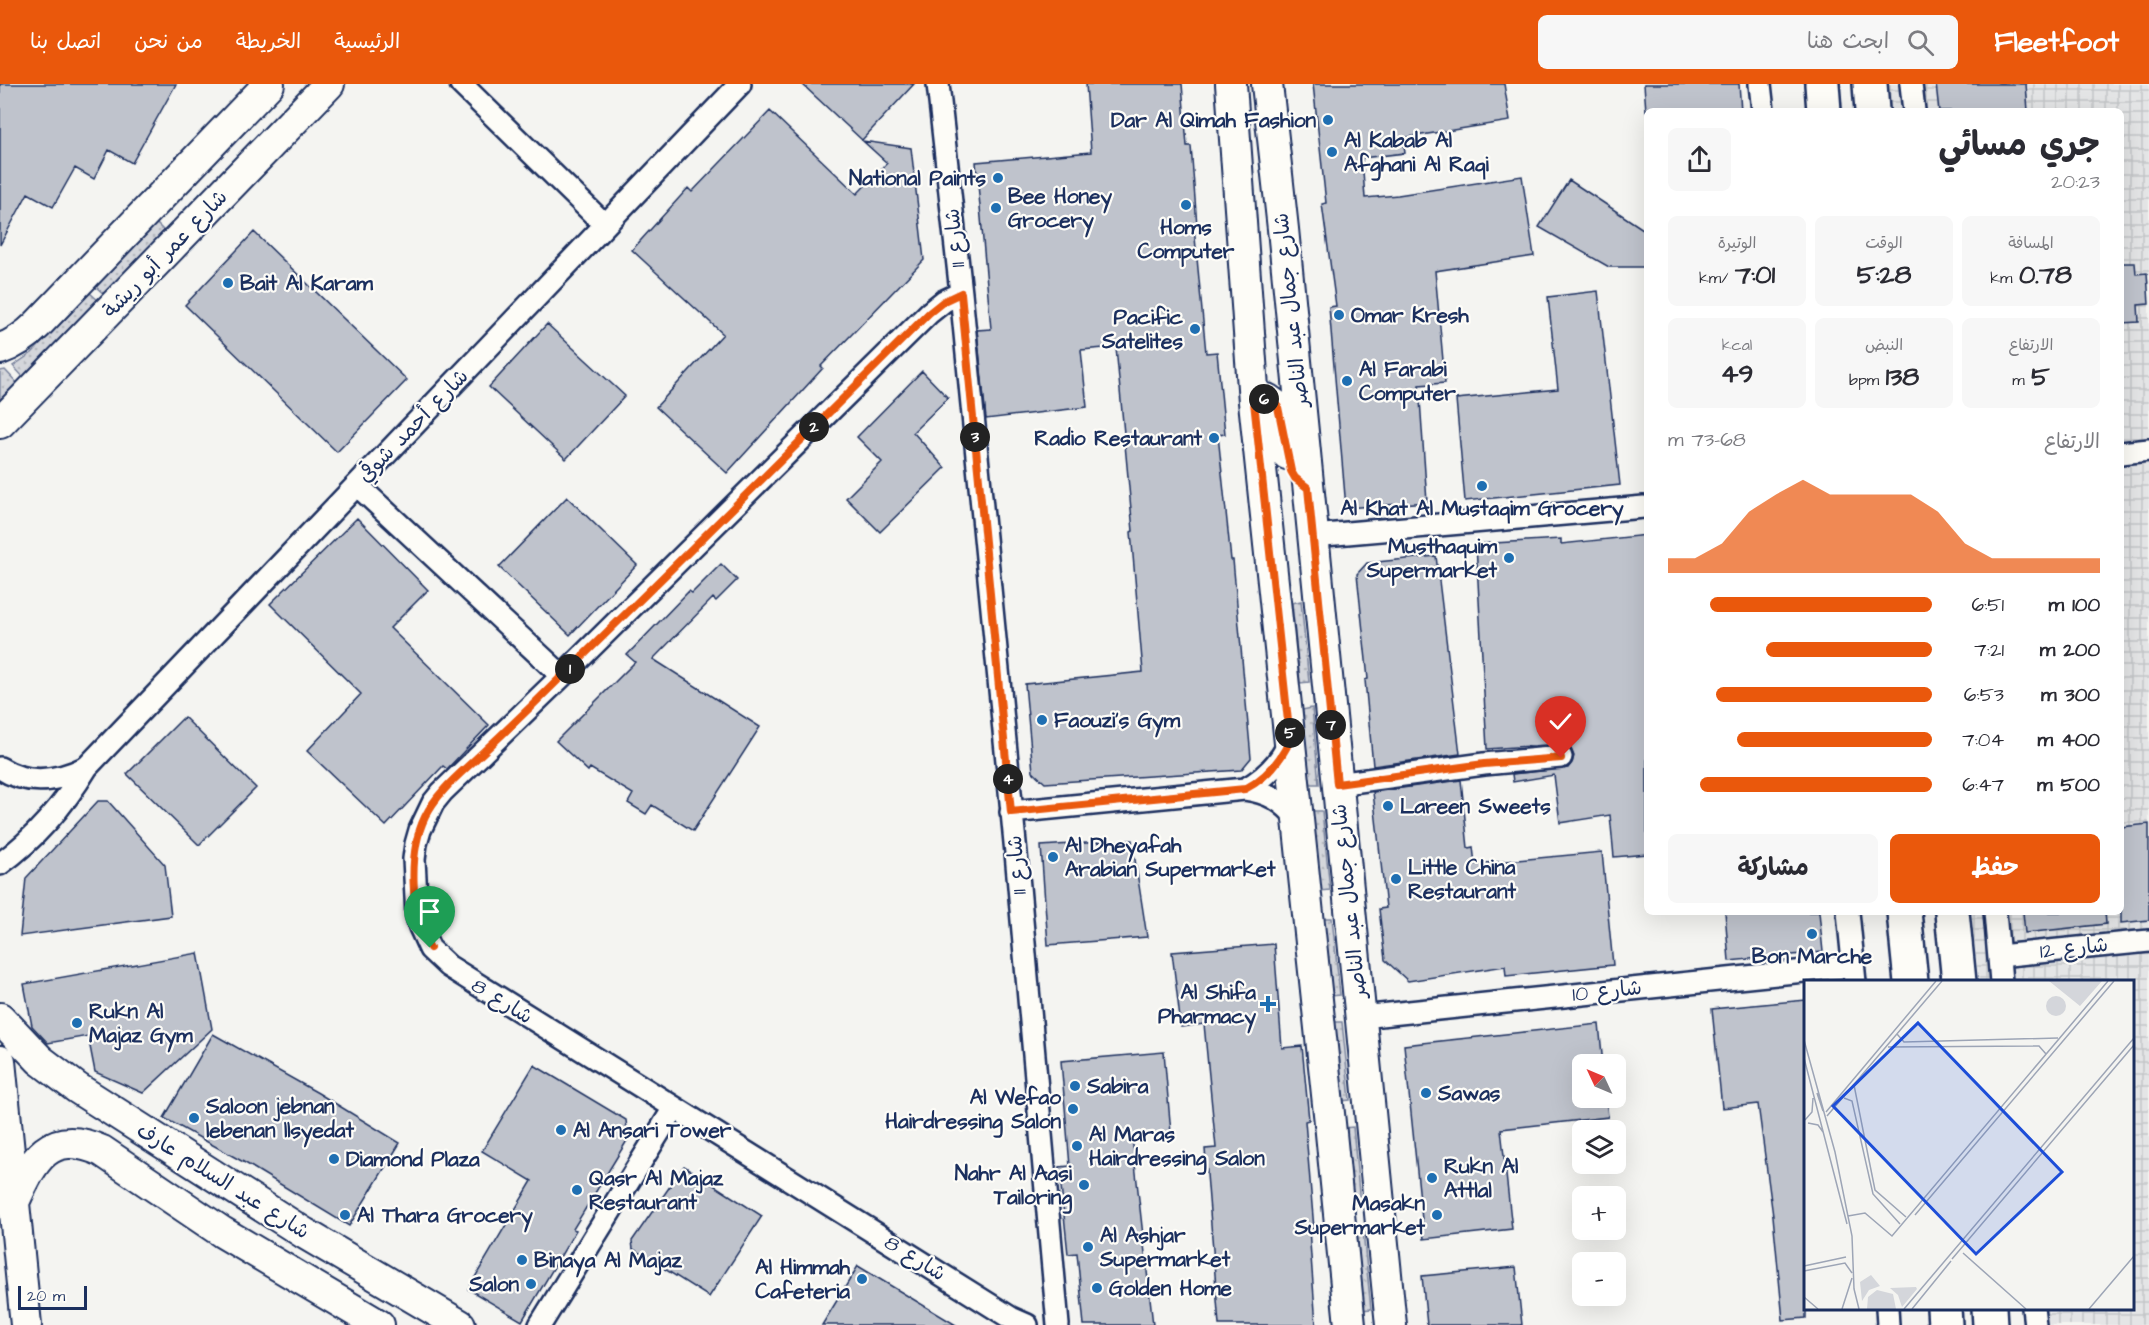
<!DOCTYPE html>
<html lang="ar">
<head>
<meta charset="utf-8">
<style>
	:root { --surface:#fff; --page:#f7f7f7; --text:#2b2b33; --muted:#7c7c81; --accent:#ea580c }
	body { margin:0; font-family:"Architects Daughter","Playpen Sans Arabic",sans-serif; background:var(--page); color:var(--text); direction:rtl; height:100vh; display:flex; flex-direction:column; font-size:22px; white-space:nowrap }
	* { box-sizing:border-box; margin:0 }
	p { font-size:20px; color:var(--muted) }
	.icon { flex:none; width:33px; height:33px; fill:none; stroke:currentColor; stroke-width:2; stroke-linecap:round; stroke-linejoin:round }
	.map { position:relative; flex:1; overflow:hidden; direction:ltr }
	.side { position:absolute; left:1644px; top:24px; width:480px; height:807px; display:flex; flex-direction:column; background:var(--surface); border-radius:9px; box-shadow:0 6px 24px #0002; direction:rtl }
	.side>* { flex:none }
	.needle { width:39px; rotate:314deg }
	.fabs { position:absolute; left:1572px; top:970px; display:grid; gap:12px }
	.fabs a { display:grid; place-items:center; width:54px; height:54px; border-radius:9px; background:var(--surface); box-shadow:0 6px 24px #0002; font-size:30px }
	.scale { position:absolute; left:18px; bottom:15px; width:69px; box-sizing:border-box; padding-left:6px; border:3px solid #1b2f5e; border-top:0; font-size:16px; line-height:21px; white-space:nowrap; color:#1b2f5e; -webkit-text-stroke:4px #fdfcf7; paint-order:stroke }
	.pin { position:absolute; display:grid; place-items:center; width:51px; height:51px; color:#fff; margin:-62px -26px; border-radius:50% 50% 50% 0; rotate:-45deg; box-shadow:0 0 6px #0007 }
	.pin .icon { rotate:45deg }
	.km { position:absolute; width:30px; height:30px; margin:-15px; border-radius:50%; background:#222; color:#fff; font-size:16px; line-height:30px; text-align:center }
	.round { display:grid; place-items:center; flex:none; width:63px; height:63px; border-radius:9px; background:var(--page) }
	.summary { display:flex; align-items:center; justify-content:space-between; height:102px; padding:0 24px }
	h1 { font-size:33px; font-weight:700; line-height:45px }
	.metrics { display:grid; grid-template-columns:repeat(3,1fr); gap:9px; height:102px; padding:6px 24px }
	.metrics div { display:grid; align-content:center; border-radius:9px; background:var(--page); text-align:center }
	.metrics b { font-size:26px; font-weight:700 }
	.metrics small { font-size:16px; font-weight:400 }
	.metrics p { font-size:16px }
	.chart { height:168px; padding:12px 24px }
	.chart p { display:flex; justify-content:space-between }
	.chart svg { width:100%; height:108px; margin-top:6px; fill:var(--accent); opacity:.7 }
	.button { display:flex; gap:12px; margin-top:auto; padding:12px 24px }
	.button a { flex:1; height:69px; border-radius:9px; background:var(--accent); color:#fff; font-size:24px; font-weight:700; line-height:69px; text-align:center }
	.button a+a { background:var(--page); color:var(--text) }
	ul { padding:0 24px; list-style:none; font-size:20px }
	li { display:grid; grid-template-columns:96px 72px 1fr; align-items:center; height:45px }
	li i { height:15px; border-radius:8px; background:var(--accent) }
	header { display:flex; align-items:center; gap:36px; box-sizing:border-box; height:84px; padding:0 30px; background:var(--accent); color:#fff }
	header strong { font-size:28px }
	nav { display:flex; gap:33px; margin-inline-start:auto; font-size:21px }
	.search { width:420px; height:54px; background:var(--page); display:flex; align-items:center; gap:15px; box-sizing:border-box; padding:0 21px; border-radius:9px; color:var(--muted); font-size:22px }
	.map>svg:first-child { display:block }
	.industrial { fill:url(#industrial-grid) }
	.grass { fill:url(#grass-dots); stroke:#78829c; stroke-width:1.5 }
	.building { fill:#bfc3cc; stroke:#1b2f5e; stroke-width:1.5 }
	.lines { fill:none; stroke-linecap:round; stroke-linejoin:round }
	.street-casing { stroke:#1b2f5e; stroke-width:26 }
	.secondary-casing { stroke:#1b2f5e; stroke-width:34 }
	.highway-casing { stroke:#1b2f5e; stroke-width:38 }
	.street { stroke:#fdfcf7; stroke-width:21 }
	.secondary { stroke:#fdfcf7; stroke-width:30 }
	.highway { stroke:#fdfcf7; stroke-width:33 }
	.route-casing { stroke:#fff; stroke-width:12 }
	.route { stroke:#ea580c; stroke-width:8 }
	.poi-dot { fill:#1f6fb2; stroke:#fdfcf7; stroke-width:2 }
	.labels { text-anchor:middle; dominant-baseline:central; stroke-width:4.5; stroke-linejoin:round; paint-order:stroke }
	.poi-label { font-size:21px; font-weight:bold; fill:#1b2f5e; stroke:#fdfcf7; text-anchor:start }
	.street-label { font-size:21px; fill:#1b2f5e; stroke:#fdfcf7 }
	.inset-road { fill:none; stroke:#9da5b6; stroke-width:1.5 }
	.view { fill:#1d4ed8; fill-opacity:0.15; stroke:#1d4ed8; stroke-width:3 }
	.inset-edge { fill:none; stroke:#1b2f5e; stroke-width:3 }
</style>
</head>
<body>
<header>
<strong>Fleetfoot</strong>
<div class="search"><svg class="icon" aria-label="search" viewBox="0 0 24 24"><circle cx="10" cy="10" r="6"/><path d="M15 15l6 6"/></svg>ابحث هنا</div>
<nav><a>الرئيسية</a><a>الخريطة</a><a>من نحن</a><a>اتصل بنا</a></nav>
</header>
<div class="map">
<svg width="2149" height="1241" viewBox="0 0 2149 1241">
	<defs>
		<pattern id="industrial-grid" width="8" height="8" patternUnits="userSpaceOnUse" patternTransform="scale(1.5)"><rect width="8" height="8" fill="#e4e5e6"/><path d="M0 4h8M4 0v8" fill="none" stroke="#c3c5c8"/></pattern>
		<pattern id="grass-dots" width="8" height="8" patternUnits="userSpaceOnUse" patternTransform="scale(1.5)"><rect width="8" height="8" fill="#d4d6db"/><path d="M2 2h.1M6 6h.1" fill="none" stroke="#b5b8be" stroke-width="1.8" stroke-linecap="round"/></pattern>
	</defs>
	<rect width="100%" height="100%" fill="#f4f4f1"/>
	<filter id="ink" filterUnits="userSpaceOnUse"><feTurbulence type="fractalNoise" baseFrequency=".0167" numOctaves="2"/><feDisplacementMap in="SourceGraphic" scale="12" xChannelSelector="R" yChannelSelector="G"/><feConvolveMatrix kernelMatrix="1 2 1 2 8 2 1 2 1" color-interpolation-filters="sRGB"/></filter>
	<g filter="url(#ink)">
		<!-- industrial -->
		<path class="industrial" d="M1885 0H2149V1241H2025L2022 1225 2132 1224V898L1979 897 1971 828H2121V27H1887Z"/>
		<!-- grass -->
		<path class="grass" d="M156 139 166 149 106 212 96 203Z
			M90 209 100 218 26 296 13 282 32 269Z
			M5 286 20 302 0 323V287Z
			M1301 517 1309 598 1300 599 1292 519Z
			M1312 624 1319 700H1310L1302 626Z
			M1312 727H1322L1330 806 1320 807Z
			M1323 834H1332L1340 911 1331 912Z
			M1333 938H1342L1350 1016 1341 1017Z
			M1353 1043 1360 1120 1351 1121 1343 1044Z
			M1363 1147 1371 1225 1361 1226 1354 1148Z"/>
		<!-- building -->
		<path class="building" d="M0 0H176L132 79 109 66 94 95 75 84 53 123 28 109 0 161Z
			M802 0H914L862 56Z
			M1086 0H1182L1187 62H1191L1197 142 1194 143 1206 269 1217 268 1225 350 1218 351 1231 476H1233L1251 674 1241 686 1045 699 1033 688 1025 600 1143 588 1131 448 1133 447 1116 263 1081 266 1087 323 986 335 977 246 991 245 976 78 1091 68Z
			M1313 0H1504L1510 37 1403 54 1405 69 1362 74 1365 114 1398 111 1522 92 1534 172 1435 187 1445 299 1419 301 1427 418 1346 424 1329 223 1336 222 1322 120 1326 119Z
			M1644 0H1739L1741 27H1646Z
			M1936 0H2026L2028 27H1939Z
			M770 27 857 110 887 79 863 57 911 64 924 176 821 282 823 284 727 389 656 323 723 250 632 166 688 104 692 108Z
			M1569 96 1646 147 1647 183H1609L1539 143Z
			M254 148 407 296 337 368 185 221Z
			M2121 179H2135L2136 190 2147 189 2149 220 2138 221 2139 238 2121 239Z
			M1598 207 1620 401 1465 417 1456 315 1558 305 1548 213Z
			M547 240 625 312 566 375 489 303Z
			M922 287 948 314 913 348 945 384 880 448 846 414 882 378 857 353Z
			M567 413 637 481 570 551 499 483Z
			M357 434 428 506 390 544 489 641 447 685 443 682 386 742 307 667 361 610 270 520Z
			M1647 451V770L1614 773 1610 731 1560 739 1554 691 1513 698 1512 690 1568 684 1572 679 1574 672 1571 665 1566 661 1560 660 1487 665 1476 460 1561 455V460Z
			M1436 472 1460 670 1373 682 1365 596 1368 595 1357 490 1367 479Z
			M721 480 737 496 716 517 713 514 653 575 760 643 693 747 652 721 646 730 628 719 633 710 590 684 588 687 556 657 635 578 627 571 689 507 692 509Z
			M184 633 256 704 199 761 127 690Z
			M1461 696 1468 764 1473 763 1475 780 1602 768 1613 881 1506 892 1505 882 1408 897 1385 876 1379 825 1386 824 1373 708Z
			M98 717H108L165 781 171 832 20 852 26 794Z
			M2149 740V836L2121 839V743Z
			M1132 756 1147 853 1048 861 1041 762Z
			M1725 828H1819L1823 868 1729 877Z
			M2023 828H2105L2106 840 2025 849Z
			M1274 860 1282 964 1302 962 1309 1036 1305 1037 1314 1145H1309L1316 1241H1219L1205 1065 1216 1064 1204 940 1181 943 1172 868Z
			M198 869 212 945 143 1009 95 988 88 952 48 959 32 942 24 900Z
			M1806 916V1234L1783 1236 1773 1132 1758 1020 1722 1024 1712 925Z
			M1599 940 1603 981H1582V1014H1606L1608 1033 1501 1045 1512 1145 1424 1155 1404 961Z
			M213 950 318 1009 400 1059 349 1142 247 1080 164 1034Z
			M1164 968 1171 1049 1132 1053 1153 1241H1084L1077 1169 1068 1170 1059 1083 1070 1082 1061 977Z
			M534 981 626 1036 628 1055 573 1145 576 1146 522 1237 468 1205 532 1097 482 1067Z
			M684 1082 762 1132 709 1213 633 1165 632 1157Z
			M858 1182 956 1241H822Z
			M1516 1183 1522 1241H1427L1422 1192Z"/>
		<g class="lines">
			<defs>
				<path id="street" d="M461 0 605 141
					M938 0 961 209 1016 769 1058 1241
					M1760 0 1763 27
					M1911 0 1914 27
					M961 209 944 217 929 229 562 592 442 708 433 719 420 746 416 760 414 775 417 832 420 843 430 865 448 882 1011 1234 1027 1241
					M2121 369 2149 366
					M357 401 562 592
					M1313 452 1644 423
					M0 684C28 702 59 697 87 683
					M1337 700 1484 680 1561 673
					M1245 705C1266 694 1280 679 1290 657
					M1011 728 1245 705C1268 708 1283 717 1298 735
					M0 780C36 754 64 721 87 683L740 0
					M1848 828 1855 898
					M1995 828 2001 898
					M1999 872 2149 857
					M1361 933 1853 882
					M1887 1224 1888 1241
					M2033 1224 2035 1241
					M540 1241 674 1024"/>
				<path id="secondary" d="M1231 0 1254 318 1330 1039 1350 1241
					M1267 0 1283 145 1391 1241
					M0 265C15 260 26 252 37 241L269 0
					M1254 318 1267 315 1278 323 1287 370
					M0 339 329 0
					M0 934 40 976 77 1004 304 1149 460 1241
					M0 977 26 1241
					M14 1118C33 1076 49 1043 102 1067L222 1148 379 1241"/>
				<path id="highway" d="M1822 0 1824 27
					M1870 0 1872 27
					M1904 828 1911 898
					M1952 828 1959 898
					M1944 1224 1945 1241
					M1989 1224 1990 1241"/>
			</defs>
			<!-- street casing -->
			<use href="#street" class="street-casing"/>
			<!-- secondary casing -->
			<use href="#secondary" class="secondary-casing"/>
			<!-- highway casing -->
			<use href="#highway" class="highway-casing"/>
			<!-- street -->
			<use href="#street" class="street"/>
			<!-- secondary -->
			<use href="#secondary" class="secondary"/>
			<!-- highway -->
			<use href="#highway" class="highway"/>
		</g>
	</g>
	<g class="lines" filter="url(#ink)">
		<defs>
			<path id="route" d="M430 864C410 831 408 768 425 733 437 708 460 690 479 672 507 646 534 620 561 593 685 473 807 350 929 229L944 217 961 209 1011 728 1245 705C1266 694 1280 678 1290 656L1254 318C1264 314 1270 315 1278 323L1291 387 1295 394 1308 404 1337 700 1484 680 1561 674"/>
		</defs>
		<!-- route casing -->
		<use href="#route" class="route-casing"/>
		<!-- route -->
		<use href="#route" class="route"/>
	</g>
	<!-- markers -->
	<g class="poi-dot">
		<circle cx="1328" cy="36" r="6"/>
		<circle cx="1332" cy="68" r="6"/>
		<circle cx="998" cy="94" r="6"/>
		<circle cx="1186" cy="121" r="6"/>
		<circle cx="996" cy="124" r="6"/>
		<circle cx="228" cy="199" r="6"/>
		<circle cx="1339" cy="231" r="6"/>
		<circle cx="1195" cy="245" r="6"/>
		<circle cx="1347" cy="297" r="6"/>
		<circle cx="1214" cy="354" r="6"/>
		<circle cx="1482" cy="402" r="6"/>
		<circle cx="1509" cy="474" r="6"/>
		<circle cx="1042" cy="636" r="6"/>
		<circle cx="1388" cy="722" r="6"/>
		<circle cx="1053" cy="773" r="6"/>
		<circle cx="1396" cy="795" r="6"/>
		<circle cx="1812" cy="850" r="6"/>
		<path d="M1265 911h6v6h6v6h-6v6h-6v-6h-6v-6h6z"/>
		<circle cx="77" cy="939" r="6"/>
		<circle cx="1075" cy="1002" r="6"/>
		<circle cx="1426" cy="1009" r="6"/>
		<circle cx="1073" cy="1025" r="6"/>
		<circle cx="194" cy="1034" r="6"/>
		<circle cx="561" cy="1046" r="6"/>
		<circle cx="1077" cy="1062" r="6"/>
		<circle cx="334" cy="1075" r="6"/>
		<circle cx="1432" cy="1094" r="6"/>
		<circle cx="1084" cy="1101" r="6"/>
		<circle cx="577" cy="1106" r="6"/>
		<circle cx="345" cy="1131" r="6"/>
		<circle cx="1437" cy="1131" r="6"/>
		<circle cx="1088" cy="1163" r="6"/>
		<circle cx="522" cy="1176" r="6"/>
		<circle cx="862" cy="1195" r="6"/>
		<circle cx="531" cy="1200" r="6"/>
		<circle cx="1097" cy="1204" r="6"/>
	</g>
	<g class="labels">
		<!-- poi labels -->
		<g class="poi-label">
			<text x="1316" y="36" text-anchor="end">Dar Al Qimah Fashion</text>
			<text x="1344" y="56">Al Kabab Al<tspan x="1344" dy="24">Afghani Al Raqi</tspan></text>
			<text x="986" y="94" text-anchor="end">National Paints</text>
			<text x="1008" y="112">Bee Honey<tspan x="1008" dy="24">Grocery</tspan></text>
			<text x="1186" y="143" text-anchor="middle">Homs<tspan x="1186" dy="24">Computer</tspan></text>
			<text x="240" y="199">Bait Al Karam</text>
			<text x="1351" y="231">Omar Kresh</text>
			<text x="1183" y="233" text-anchor="end">Pacific<tspan x="1183" dy="24">Satelites</tspan></text>
			<text x="1359" y="285">Al Farabi<tspan x="1359" dy="24">Computer</tspan></text>
			<text x="1202" y="354" text-anchor="end">Radio Restaurant</text>
			<text x="1482" y="424" text-anchor="middle">Al Khat Al Mustaqim Grocery</text>
			<text x="1497" y="462" text-anchor="end">Musthaquim<tspan x="1497" dy="24">Supermarket</tspan></text>
			<text x="1054" y="636">Faouzi's Gym</text>
			<text x="1400" y="722">Lareen Sweets</text>
			<text x="1065" y="761">Al Dheyafah<tspan x="1065" dy="24">Arabian Supermarket</tspan></text>
			<text x="1408" y="783">Little China<tspan x="1408" dy="24">Restaurant</tspan></text>
			<text x="1812" y="872" text-anchor="middle">Bon Marche</text>
			<text x="1256" y="908" text-anchor="end">Al Shifa<tspan x="1256" dy="24">Pharmacy</tspan></text>
			<text x="89" y="927">Rukn Al<tspan x="89" dy="24">Majaz Gym</tspan></text>
			<text x="1087" y="1002">Sabira</text>
			<text x="1438" y="1009">Sawas</text>
			<text x="1061" y="1013" text-anchor="end">Al Wefao<tspan x="1061" dy="24">Hairdressing Salon</tspan></text>
			<text x="206" y="1022">Saloon jebnan<tspan x="206" dy="24">lebenan llsyedat</tspan></text>
			<text x="573" y="1046">Al Ansari Tower</text>
			<text x="1089" y="1050">Al Maras<tspan x="1089" dy="24">Hairdressing Salon</tspan></text>
			<text x="346" y="1075">Diamond Plaza</text>
			<text x="1444" y="1082">Rukn Al<tspan x="1444" dy="24">Attlal</tspan></text>
			<text x="1072" y="1089" text-anchor="end">Nahr Al Aasi<tspan x="1072" dy="24">Tailoring</tspan></text>
			<text x="589" y="1094">Qasr Al Majaz<tspan x="589" dy="24">Restaurant</tspan></text>
			<text x="1425" y="1119" text-anchor="end">Masakn<tspan x="1425" dy="24">Supermarket</tspan></text>
			<text x="357" y="1131">Al Thara Grocery</text>
			<text x="1100" y="1151">Al Ashjar<tspan x="1100" dy="24">Supermarket</tspan></text>
			<text x="534" y="1176">Binaya Al Majaz</text>
			<text x="850" y="1183" text-anchor="end">Al Himmah<tspan x="850" dy="24">Cafeteria</tspan></text>
			<text x="519" y="1200" text-anchor="end">Salon</text>
			<text x="1109" y="1204">Golden Home</text>
		</g>
		<!-- street labels -->
		<g class="street-label">
			<text transform="translate(955 154) rotate(-96)">شارع 11</text>
			<text transform="translate(165 170) rotate(-46)">شارع عمر أبو ريشة</text>
			<text transform="translate(1291 226) rotate(-96)">شارع جمال عبد الناصر</text>
			<text transform="translate(413 342) rotate(-46)">شارع أحمد شوقي</text>
			<text transform="translate(1017 781) rotate(-95)">شارع 11</text>
			<text transform="translate(1349 817) rotate(-96)">شارع جمال عبد الناصر</text>
			<text transform="translate(2074 864) rotate(-6)">شارع 12</text>
			<text transform="translate(1607 907) rotate(-6)">شارع 10</text>
			<text transform="translate(502 917) rotate(32)">شارع 8</text>
			<text transform="translate(223 1097) rotate(32)">شارع عبد السلام عارف</text>
			<text transform="translate(915 1174) rotate(32)">شارع 8</text>
		</g>
	</g>
	<!-- overview -->
	<g transform="translate(1804 896)">
		<rect width="330" height="330" fill="#f4f4f1"/>
		<path d="M67 295 76 306 65 310 58 321 56 302ZM86 308 112 307 113 309 98 327 94 315ZM73 310 89 314 92 329H63L64 317Z" fill="#d4d6db"/>
		<path d="M245 1H298L276 26ZM242 26a10 10 0 1 1 20 0a10 10 0 1 1-20 0Z" fill="#d4d6db"/>
		<path class="inset-road" d="M93 54 100 62 254 58M0 60 31 172 48 256 50 309 55 329M84 67 235 66 242 74M0 78 43 244M50 105 71 210 102 237M13 113 19 131M40 118 48 121 69 214 96 244M22 132 132 1M23 136 138 1M1 140 8 132 9 118M4 143 14 145 19 152M111 235 310 1M44 236 61 233 88 256 304 1M159 273 222 329M148 279 330 65M0 286 42 277M0 291 41 283 48 293M0 317 14 329M38 329 48 298M100 329 330 58M108 329 147 281M285 329 330 276"/>
		<path class="view" d="M114 43 258 192 172 274 29 126Z"/>
		<rect width="330" height="330" class="inset-edge"/>
	</g>
</svg>
<div class="fabs">
<a><svg class="needle" viewBox="-14 -14 28 28"><path d="M0-13l5 13h-10z" fill="#e53935"/><path d="M0 13l5-13h-10z" fill="#7c7c81"/></svg></a>
<a><svg class="icon" aria-label="layers" viewBox="0 0 24 24"><path d="M12 4l9 5-9 5-9-5zM3 14l9 5 9-5"/></svg></a>
<a>+</a>
<a>−</a>
</div>
<div class="scale">20 m</div>
<div class="pin" style="left:430px;top:864px;background:#1e9e55"><svg class="icon" aria-label="arrive" viewBox="0 0 24 24"><path d="M6 21V4h12l-3 4 3 4H6"/></svg></div>
<div class="pin" style="left:1561px;top:674px;background:#d93025"><svg class="icon" aria-label="check" viewBox="0 0 24 24"><path d="M5 12l5 5 9-10"/></svg></div>
<b class="km" style="left:570px;top:585px">1</b>
<b class="km" style="left:814px;top:343px">2</b>
<b class="km" style="left:975px;top:353px">3</b>
<b class="km" style="left:1008px;top:695px">4</b>
<b class="km" style="left:1290px;top:649px">5</b>
<b class="km" style="left:1264px;top:315px">6</b>
<b class="km" style="left:1331px;top:641px">7</b>
<section class="side">
<div class="summary"><div><h1>جري مسائي</h1><p>20:23</p></div><a class="round"><svg class="icon" aria-label="share" viewBox="0 0 24 24"><path d="M12 15V3M7 8l5-5 5 5M5 13v7h14v-7"/></svg></a></div>
<div class="metrics">
<div><p>المسافة</p><b>0.78<small> km</small></b></div>
<div><p>الوقت</p><b>5:28</b></div>
<div><p>الوتيرة</p><b>7:01<small> /km</small></b></div>
</div>
<div class="metrics">
<div><p>الارتفاع</p><b>5<small> m</small></b></div>
<div><p>النبض</p><b>138<small> bpm</small></b></div>
<div><p>kcal</p><b>49</b></div>
</div>
<div class="chart"><p><span>الارتفاع</span>68–73 m</p>
<svg viewBox="0 0 160 44" preserveAspectRatio="none"><path d="M0 44V38L10 38L20 32L30 19L40 12L50 6L60 12L70 12L80 12L90 12L100 19L110 32L120 38L130 38L140 38L150 38L160 38V44z"/></svg>
</div>
<ul>
<li><b>100 m</b>6:51<i style="width:84%"></i></li>
<li><b>200 m</b>7:21<i style="width:63%"></i></li>
<li><b>300 m</b>6:53<i style="width:82%"></i></li>
<li><b>400 m</b>7:04<i style="width:74%"></i></li>
<li><b>500 m</b>6:47<i style="width:88%"></i></li>
</ul>
<div class="button"><a>حفظ</a><a>مشاركة</a></div>
</section>
</div>
</body>
</html>
